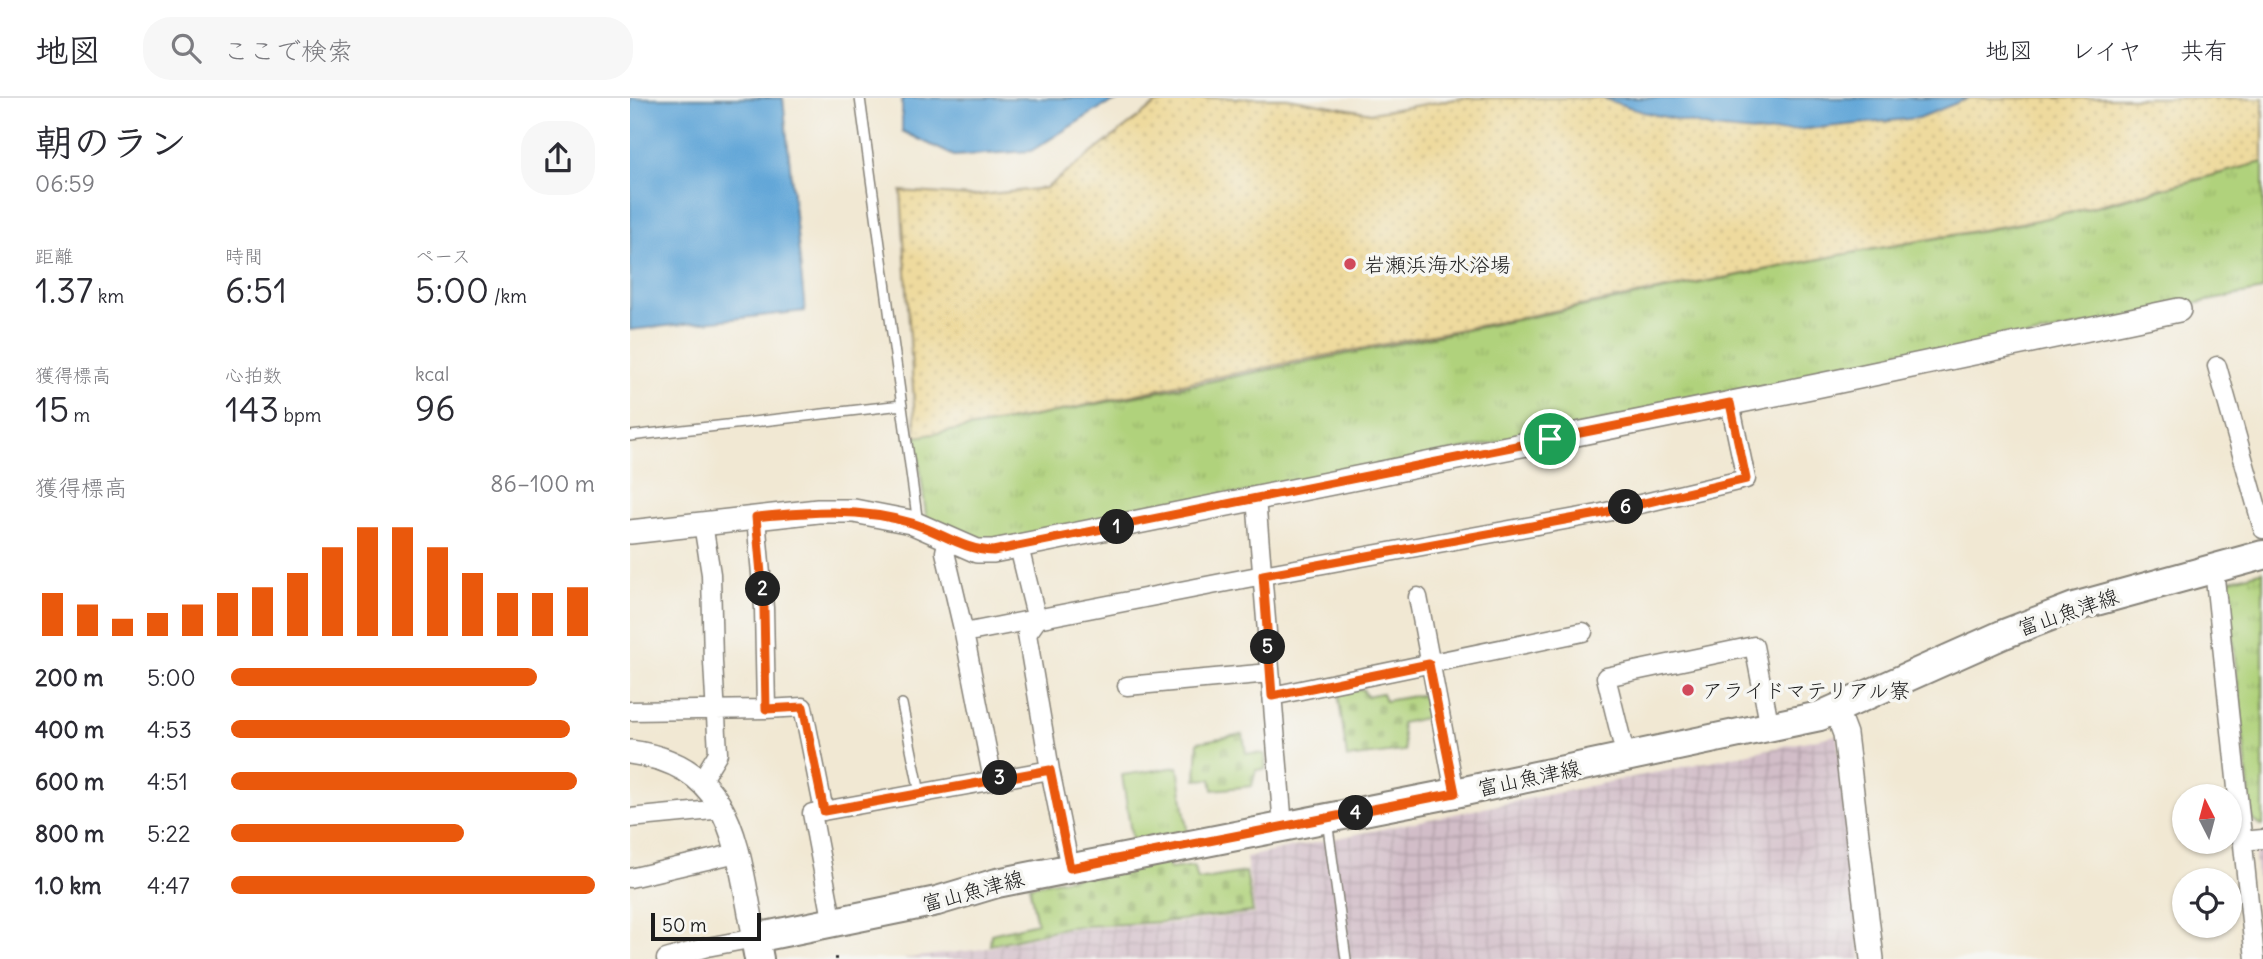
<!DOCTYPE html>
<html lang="ja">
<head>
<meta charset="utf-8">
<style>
	:root { --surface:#fff; --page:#f7f7f7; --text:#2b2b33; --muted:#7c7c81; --line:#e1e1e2; --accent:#ea580c }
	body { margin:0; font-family:Delius,"Klee One",sans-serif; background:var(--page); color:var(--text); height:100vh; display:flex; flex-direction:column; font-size:26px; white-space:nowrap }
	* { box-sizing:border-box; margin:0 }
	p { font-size:23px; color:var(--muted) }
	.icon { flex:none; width:38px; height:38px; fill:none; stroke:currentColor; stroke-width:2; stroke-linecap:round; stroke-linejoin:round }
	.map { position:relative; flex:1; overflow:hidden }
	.drawer { display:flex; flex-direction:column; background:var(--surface); width:630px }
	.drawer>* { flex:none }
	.needle { width:46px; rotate:354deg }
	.tools { position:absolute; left:1542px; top:686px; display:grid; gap:14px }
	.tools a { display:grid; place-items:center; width:70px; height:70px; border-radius:50%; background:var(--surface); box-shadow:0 2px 5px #0004; font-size:35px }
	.scale { position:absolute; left:21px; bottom:18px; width:110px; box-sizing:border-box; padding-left:7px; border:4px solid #1c1c1c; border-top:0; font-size:19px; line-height:24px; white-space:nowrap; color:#1c1c1c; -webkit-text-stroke:5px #f6f6f2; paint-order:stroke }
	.pin { position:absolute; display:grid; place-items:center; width:60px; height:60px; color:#fff; margin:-30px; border:4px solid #fff; border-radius:50%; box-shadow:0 2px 7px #0007 }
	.km { position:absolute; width:35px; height:35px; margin:-18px; border-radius:50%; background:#222; color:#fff; font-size:19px; line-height:35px; text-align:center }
	.round { display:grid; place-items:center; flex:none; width:74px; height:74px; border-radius:28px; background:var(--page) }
	.summary { display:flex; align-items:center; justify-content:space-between; height:119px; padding:0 35px }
	h1 { font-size:38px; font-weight:600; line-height:52px }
	.stats { display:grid; grid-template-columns:repeat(3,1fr); gap:10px; height:119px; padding:7px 35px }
	.stats div { display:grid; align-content:center }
	.stats b { font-size:35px; font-weight:600 }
	.stats small { font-size:19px; font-weight:400 }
	.stats p { font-size:19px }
	.chart { height:196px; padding:14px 35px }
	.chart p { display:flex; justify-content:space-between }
	.chart svg { width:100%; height:126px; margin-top:7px; stroke:var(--accent); stroke-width:6 }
	ul { padding:0 35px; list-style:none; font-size:23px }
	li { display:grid; grid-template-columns:112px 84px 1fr; align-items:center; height:52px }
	li i { height:18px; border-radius:9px; background:var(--accent) }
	header { display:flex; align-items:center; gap:42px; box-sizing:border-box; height:98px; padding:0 35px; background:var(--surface); border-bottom:2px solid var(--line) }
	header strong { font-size:33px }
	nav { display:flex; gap:38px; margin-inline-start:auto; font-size:24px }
	.search { width:490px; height:63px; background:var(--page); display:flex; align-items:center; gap:18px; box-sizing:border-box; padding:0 24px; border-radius:28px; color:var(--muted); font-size:26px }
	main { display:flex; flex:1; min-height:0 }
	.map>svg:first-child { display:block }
	.industrial { fill:url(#industrial-grid) }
	.sand { fill:url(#sand-dots); stroke:#857b5d; stroke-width:2 }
	.cemetery { fill:url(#cemetery-stones); stroke:#66774c; stroke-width:2 }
	.park { fill:url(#park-tufts); stroke:#66774c; stroke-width:2 }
	.water { fill:#63a7d8; stroke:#40627a; stroke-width:2 }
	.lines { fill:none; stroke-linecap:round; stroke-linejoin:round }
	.service-casing { stroke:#868278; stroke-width:12 }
	.minor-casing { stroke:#868278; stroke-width:21 }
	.tertiary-casing { stroke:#868278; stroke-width:26 }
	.primary-casing { stroke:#868278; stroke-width:32 }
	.service { stroke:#fff; stroke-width:9 }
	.minor { stroke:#fff; stroke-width:18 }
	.tertiary { stroke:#fff; stroke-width:23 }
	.primary { stroke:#fff; stroke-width:28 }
	.tram { stroke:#1c1c1c; stroke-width:2 }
	.route-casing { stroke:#fff; stroke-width:14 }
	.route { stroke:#ea580c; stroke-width:9 }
	.poi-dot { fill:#d1495b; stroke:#f6f6f2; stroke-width:2.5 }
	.labels { text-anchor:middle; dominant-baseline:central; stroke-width:7; stroke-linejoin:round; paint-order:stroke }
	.poi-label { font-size:21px; fill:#1c1c1c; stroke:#f6f6f2; text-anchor:start }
	.street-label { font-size:21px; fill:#1c1c1c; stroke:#f6f6f2 }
</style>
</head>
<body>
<header>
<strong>地図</strong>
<div class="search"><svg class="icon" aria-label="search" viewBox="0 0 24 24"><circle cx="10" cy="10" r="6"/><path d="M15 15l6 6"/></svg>ここで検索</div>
<nav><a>地図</a><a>レイヤ</a><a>共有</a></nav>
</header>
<main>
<section class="drawer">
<div class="summary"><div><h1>朝のラン</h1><p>06:59</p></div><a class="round"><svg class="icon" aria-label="share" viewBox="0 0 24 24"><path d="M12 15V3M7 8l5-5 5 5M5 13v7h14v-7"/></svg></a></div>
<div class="stats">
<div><p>距離</p><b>1.37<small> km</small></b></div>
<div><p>時間</p><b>6:51</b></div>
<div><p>ペース</p><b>5:00<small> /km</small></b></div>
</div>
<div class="stats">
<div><p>獲得標高</p><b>15<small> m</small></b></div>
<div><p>心拍数</p><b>143<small> bpm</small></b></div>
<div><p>kcal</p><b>96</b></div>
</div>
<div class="chart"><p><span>獲得標高</span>86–100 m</p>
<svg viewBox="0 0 160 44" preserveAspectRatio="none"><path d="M5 44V29M15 44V33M25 44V38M35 44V36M45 44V33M55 44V29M65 44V27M75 44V22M85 44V13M95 44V6M105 44V6M115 44V13M125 44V22M135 44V29M145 44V29M155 44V27"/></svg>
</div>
<ul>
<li><b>200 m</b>5:00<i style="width:84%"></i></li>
<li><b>400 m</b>4:53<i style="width:93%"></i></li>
<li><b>600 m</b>4:51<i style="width:95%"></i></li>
<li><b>800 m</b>5:22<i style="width:64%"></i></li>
<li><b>1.0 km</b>4:47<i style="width:100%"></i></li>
</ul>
</section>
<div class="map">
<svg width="1633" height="861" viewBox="0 0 1633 861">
	<defs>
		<pattern id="industrial-grid" width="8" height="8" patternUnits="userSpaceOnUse" patternTransform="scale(1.75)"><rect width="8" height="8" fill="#d2bdc8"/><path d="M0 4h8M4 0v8" fill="none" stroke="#b4a2ab"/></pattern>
		<pattern id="sand-dots" width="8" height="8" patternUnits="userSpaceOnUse" patternTransform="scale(1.75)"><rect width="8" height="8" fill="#eeda9e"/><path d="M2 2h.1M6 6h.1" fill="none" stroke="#ccba88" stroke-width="1.8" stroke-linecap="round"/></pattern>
		<pattern id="cemetery-stones" width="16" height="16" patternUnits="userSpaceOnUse" patternTransform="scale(1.75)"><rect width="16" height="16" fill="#b0d27b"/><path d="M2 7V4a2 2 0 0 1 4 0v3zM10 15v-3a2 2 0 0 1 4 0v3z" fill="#97b46a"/></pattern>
		<pattern id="park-tufts" width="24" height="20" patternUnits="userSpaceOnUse" patternTransform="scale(1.75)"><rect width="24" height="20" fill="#b0d27b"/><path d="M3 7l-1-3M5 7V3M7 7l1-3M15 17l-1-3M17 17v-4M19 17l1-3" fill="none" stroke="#97b46a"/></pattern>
	</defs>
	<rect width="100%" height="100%" fill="#f6f6f2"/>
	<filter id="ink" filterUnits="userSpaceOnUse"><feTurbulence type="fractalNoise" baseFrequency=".0143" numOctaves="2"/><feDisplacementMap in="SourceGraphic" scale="14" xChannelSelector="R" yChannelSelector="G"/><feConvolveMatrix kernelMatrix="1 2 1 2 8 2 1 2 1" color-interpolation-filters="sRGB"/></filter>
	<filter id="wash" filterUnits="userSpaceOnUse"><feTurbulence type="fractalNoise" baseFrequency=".00686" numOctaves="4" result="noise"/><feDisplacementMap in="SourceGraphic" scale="28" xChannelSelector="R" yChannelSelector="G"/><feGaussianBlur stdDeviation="1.57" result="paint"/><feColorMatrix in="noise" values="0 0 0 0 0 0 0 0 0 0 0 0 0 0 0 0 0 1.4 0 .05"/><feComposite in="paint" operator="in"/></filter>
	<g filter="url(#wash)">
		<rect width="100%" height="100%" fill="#f1e8d3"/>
		<!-- industrial -->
		<path class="industrial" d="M1207 637 1231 861H272L352 851 437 831 537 826 625 816 616 759Z
			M1633 749V835L1625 758Z"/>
		<!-- sand -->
		<path class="sand" d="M551 0H657L741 15 833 0H1633V64L1418 120 1210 157 566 283 421 315 286 339 271 93 341 98 416 90 526 6Z"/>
		<!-- cemetery -->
		<path class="cemetery" d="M733 591 736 598 752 595 755 603 801 595 805 618 771 625 775 653 717 660 708 595Z
			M613 636 616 655 635 656 636 671 626 672 622 688 583 692 581 681 566 682 568 644Z
			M537 761 539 771 564 768 568 782 616 774 623 814 533 824 438 829 360 847 361 836 407 825 399 788Z"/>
		<!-- park -->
		<path class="park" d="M1633 64V192L362 445 329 438 297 424 286 339 397 320 1211 157 1395 125 1470 108Z
			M1633 473V728H1630L1622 722 1597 483Z
			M548 669 558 738 503 748 492 677Z"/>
		<!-- water -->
		<path class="water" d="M0 0H153L175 213 0 232Z
			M272 0H493L472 9 401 53 324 58 272 33Z
			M972 0H1339L1289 20 1135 35 1084 30 1013 14Z"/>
	</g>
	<g filter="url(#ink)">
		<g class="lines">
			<defs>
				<path id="service" d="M230 0 288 426
					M0 338 272 307
					M272 606 290 695
					M697 722 716 861"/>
				<path id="minor" d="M1587 268 1633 431
					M626 400 653 729
					M318 440 315 454 334 535
					M389 449 407 522 397 536 420 672 440 770
					M1584 471 1625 861
					M788 499 825 695
					M497 588 640 575
					M642 598 953 534
					M136 611 173 609 194 713
					M0 613 136 611 134 510 126 420
					M996 660 976 579 1124 548 1140 630
					M363 682 334 535 633 477 968 416 1116 381 1100 305
					M71 683 88 655 83 564 81 476 73 426
					M0 720 93 711
					M1612 743 1633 741
					M0 780 107 755
					M203 826 182 715 420 672
					M36 861 77 849 125 840"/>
				<path id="tertiary" d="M0 434 188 413H224L281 424 347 453H363L1186 288 1549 212
					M1206 612 1215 636 1242 861
					M0 654C108 668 106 753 125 840"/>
				<path id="primary" d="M129 861 125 840 307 803 367 785 825 695 1190 618 1374 536 1444 509 1633 457"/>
			</defs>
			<!-- service casing -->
			<use href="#service" class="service-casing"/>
			<!-- minor casing -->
			<use href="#minor" class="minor-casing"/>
			<!-- tertiary casing -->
			<use href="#tertiary" class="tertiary-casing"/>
			<!-- primary casing -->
			<use href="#primary" class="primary-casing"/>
			<!-- service -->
			<use href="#service" class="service"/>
			<!-- minor -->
			<use href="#minor" class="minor"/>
			<!-- tertiary -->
			<use href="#tertiary" class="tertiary"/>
			<!-- primary -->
			<use href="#primary" class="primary"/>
			<!-- tram -->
			<path class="tram" d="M206 860V861"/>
		</g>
	</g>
	<g class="lines" filter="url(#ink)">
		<defs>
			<path id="route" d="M1100 305 1116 381 968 416 633 477 642 598 799 566 825 695 440 770 420 672 194 713 173 609 136 611 134 510 126 419C179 414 230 409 282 425 310 434 334 452 363 453Z"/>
		</defs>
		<!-- route casing -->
		<use href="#route" class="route-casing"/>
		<!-- route -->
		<use href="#route" class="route"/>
	</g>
	<!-- markers -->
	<g class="poi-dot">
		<circle cx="720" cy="166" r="7"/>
		<circle cx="1058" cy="592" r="7"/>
	</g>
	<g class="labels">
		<!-- poi labels -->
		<g class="poi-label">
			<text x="734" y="166">岩瀬浜海水浴場</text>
			<text x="1072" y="592">アライドマテリアル寮</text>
		</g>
		<!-- street labels -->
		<g class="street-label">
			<text transform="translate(1438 514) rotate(-19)">富山魚津線</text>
			<text transform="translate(899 680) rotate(-12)">富山魚津線</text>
			<text transform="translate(343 793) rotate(-15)">富山魚津線</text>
		</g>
	</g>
</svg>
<div class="tools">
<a><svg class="needle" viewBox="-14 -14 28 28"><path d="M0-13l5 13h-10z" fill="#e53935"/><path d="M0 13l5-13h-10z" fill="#7c7c81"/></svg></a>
<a><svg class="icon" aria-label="locate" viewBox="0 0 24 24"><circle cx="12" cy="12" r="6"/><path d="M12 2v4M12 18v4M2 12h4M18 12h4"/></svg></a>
</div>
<div class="scale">50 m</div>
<div class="pin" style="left:920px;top:341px;background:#1e9e55"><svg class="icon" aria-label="arrive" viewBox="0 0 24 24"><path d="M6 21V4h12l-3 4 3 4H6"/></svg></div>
<b class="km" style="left:487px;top:429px">1</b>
<b class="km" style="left:133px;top:491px">2</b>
<b class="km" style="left:370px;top:680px">3</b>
<b class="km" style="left:726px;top:715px">4</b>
<b class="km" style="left:638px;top:549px">5</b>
<b class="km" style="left:996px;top:409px">6</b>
</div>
</main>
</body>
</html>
